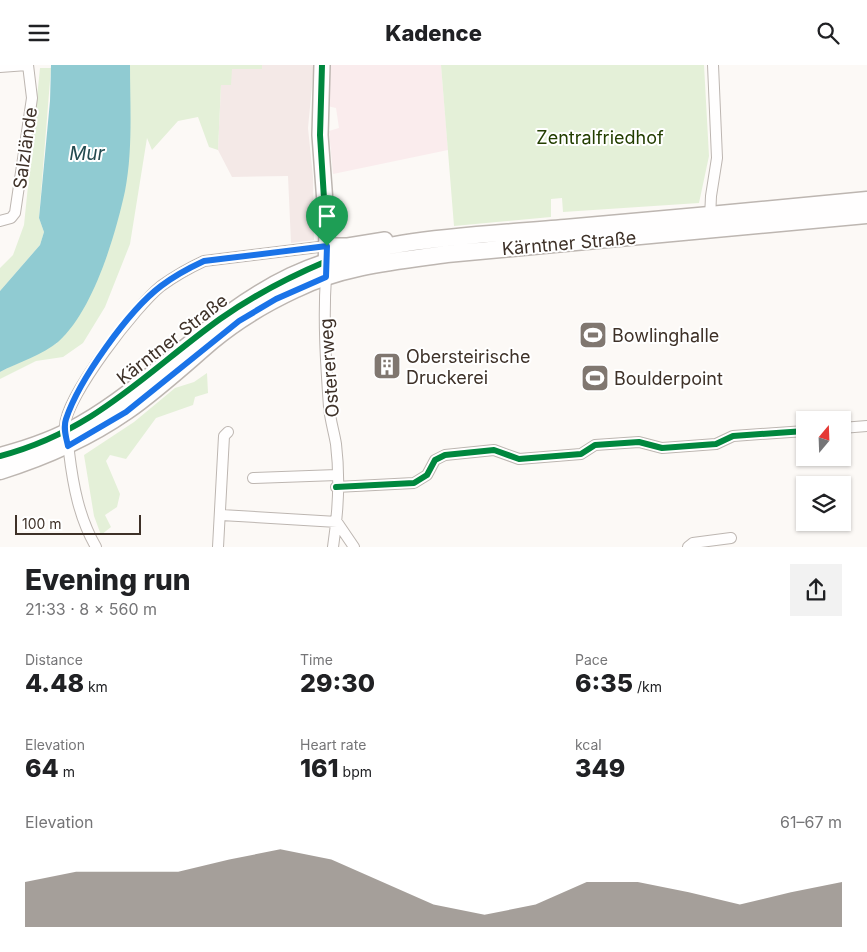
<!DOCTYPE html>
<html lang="en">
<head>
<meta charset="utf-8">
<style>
	:root { --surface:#fff; --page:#f2f2f2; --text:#202124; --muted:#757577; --accent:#807770 }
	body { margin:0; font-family:Inter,sans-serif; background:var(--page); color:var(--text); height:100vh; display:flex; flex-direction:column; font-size:19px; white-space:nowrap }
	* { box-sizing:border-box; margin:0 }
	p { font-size:16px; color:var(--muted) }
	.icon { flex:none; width:28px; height:28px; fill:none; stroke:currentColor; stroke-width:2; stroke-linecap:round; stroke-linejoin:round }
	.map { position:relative; height:482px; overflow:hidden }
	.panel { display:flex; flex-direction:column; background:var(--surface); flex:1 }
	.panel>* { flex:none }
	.needle { width:32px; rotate:19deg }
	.tools { position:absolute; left:796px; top:346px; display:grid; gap:10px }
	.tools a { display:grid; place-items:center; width:55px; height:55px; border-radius:0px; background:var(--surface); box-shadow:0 1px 4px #0004; font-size:25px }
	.scale { position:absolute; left:15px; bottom:12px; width:126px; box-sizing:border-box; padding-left:5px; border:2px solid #3e3128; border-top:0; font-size:14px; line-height:18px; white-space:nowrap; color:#3e3128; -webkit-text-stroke:4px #fff; paint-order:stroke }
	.pin { position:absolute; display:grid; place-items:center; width:42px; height:42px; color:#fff; margin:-51px -21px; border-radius:50% 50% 50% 0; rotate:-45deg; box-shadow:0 0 5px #0007 }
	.pin .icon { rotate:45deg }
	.round { display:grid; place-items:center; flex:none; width:52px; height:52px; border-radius:0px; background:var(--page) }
	.overview { display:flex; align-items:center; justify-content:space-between; height:85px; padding:0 25px }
	h1 { font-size:28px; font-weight:800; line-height:38px }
	.stats { display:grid; grid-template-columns:repeat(3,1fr); gap:8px; height:85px; padding:5px 25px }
	.stats div { display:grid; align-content:center }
	.stats b { font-size:25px; font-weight:800 }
	.stats small { font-size:14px; font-weight:400 }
	.stats p { font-size:14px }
	.chart { height:140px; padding:10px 25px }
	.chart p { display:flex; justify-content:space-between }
	.chart svg { width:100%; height:90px; margin-top:5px; fill:var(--accent); opacity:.7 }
	header { display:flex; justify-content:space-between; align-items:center; height:65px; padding:0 25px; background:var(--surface); font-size:22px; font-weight:800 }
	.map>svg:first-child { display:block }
	.commercial { fill:#f4e9e7 }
	.industrial { fill:#faeced }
	.green { fill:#e4f0d8 }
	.water { fill:#90cbd2 }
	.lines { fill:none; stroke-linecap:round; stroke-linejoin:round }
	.street-casing { stroke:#bdb6b1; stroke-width:12 }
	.secondary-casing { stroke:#bdb6b1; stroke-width:18 }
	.primary-casing { stroke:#bdb6b1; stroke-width:19 }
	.street { stroke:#fffefe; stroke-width:10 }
	.secondary { stroke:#fffefe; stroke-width:15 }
	.primary { stroke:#fffefe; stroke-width:16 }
	.cycleway-casing { stroke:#fff; stroke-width:9 }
	.cycleway { stroke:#00873e; stroke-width:6 }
	.route-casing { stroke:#fff; stroke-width:10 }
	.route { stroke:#1a73e8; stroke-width:6 }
	.labels { text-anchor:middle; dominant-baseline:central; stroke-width:4; stroke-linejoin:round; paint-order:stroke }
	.park-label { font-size:18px; fill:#233e00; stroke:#fff }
	.street-label { font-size:18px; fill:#3e3128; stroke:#fff }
	.poi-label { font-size:18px; fill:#3e3128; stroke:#fff; text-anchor:start }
	.water-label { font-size:19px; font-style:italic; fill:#244b50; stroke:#fff }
</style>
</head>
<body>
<header><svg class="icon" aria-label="menu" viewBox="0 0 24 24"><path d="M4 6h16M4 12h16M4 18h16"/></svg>Kadence<svg class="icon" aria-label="search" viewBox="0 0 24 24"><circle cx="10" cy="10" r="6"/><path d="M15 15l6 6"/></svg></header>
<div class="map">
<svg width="867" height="482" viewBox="0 0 867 482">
	<rect width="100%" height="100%" fill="#fcf9f6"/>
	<!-- commercial -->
	<path class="commercial" d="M262 0H314L308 63 313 112 314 175 291 178 288 111 232 112 218 85 221 20 232 4H262Z"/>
	<!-- industrial -->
	<path class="industrial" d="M330 0H441L448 85 333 109 329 66 339 63 336 43 327 41Z"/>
	<!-- green -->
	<path class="green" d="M130 0H262V4H232L231 20H221L218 85 209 82 198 52 178 56 152 85 147 73 130 179 105 242 83 278 63 292 36 296 0 314V307L57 278 128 95Z
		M441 0H704L709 91 699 138 563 147 562 133 551 134V152L454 161Z
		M40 3H51L39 153 44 167 40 180 0 226V203L13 190 24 160Z
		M207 308 208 328 195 332 193 340 156 353 126 394 110 390 106 396 120 429 117 442 105 450 111 462 101 470 94 451 84 390 134 357 175 323 194 317Z"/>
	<!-- water -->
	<path class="water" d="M51 0H130C130 41 133 85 125 126 115 172 93 246 58 277 44 289 17 298 0 307V226L40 180 44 167 39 153 50 36Z"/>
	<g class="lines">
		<defs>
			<path id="street" d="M0 2 27 0
				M710 153 711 131 717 93 713 0
				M0 156 11 153 15 148 32 33 28 0
				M326 212C323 255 326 299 329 342 330 354 334 367 336 379 340 412 338 449 333 482
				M842 363 867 361
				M253 413 337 410
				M336 422 414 418 427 410 435 395 445 390 494 385 519 394 581 389 595 380 639 377 662 383 716 379 733 371 805 366
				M221 450 337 457 354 482
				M96 482C79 453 73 420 69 387 68 379 64 370 65 361 66 331 137 240 161 221 175 211 189 203 204 196L327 181
				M218 482 224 371 228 367
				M688 482 693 478 731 473"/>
			<path id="secondary" d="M322 0 320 70 327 165 326 208
				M327 181H348L385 175"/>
			<path id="primary" d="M0 391C27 384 58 373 82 359 156 316 213 248 291 211 375 172 474 171 565 163 666 154 766 145 867 135
				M0 406C45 392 88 373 127 346 157 325 184 300 212 276 237 255 266 238 296 224 342 201 397 196 447 189L867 150"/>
		</defs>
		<!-- street casing -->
		<use href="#street" class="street-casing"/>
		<!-- secondary casing -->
		<use href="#secondary" class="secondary-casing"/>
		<!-- primary casing -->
		<use href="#primary" class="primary-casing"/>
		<!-- street -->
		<use href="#street" class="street"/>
		<!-- secondary -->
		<use href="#secondary" class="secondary"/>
		<!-- primary -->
		<use href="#primary" class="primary"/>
		<defs>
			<path id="cycleway" d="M322 0 320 70 327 181
				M0 391C95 366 145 308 220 254 254 230 289 212 327 196
				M336 422 414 418 427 410 435 395 445 390 494 385 519 394 581 389 595 380 639 377 662 383 716 379 733 371 805 366"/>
		</defs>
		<!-- cycleway casing -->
		<use href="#cycleway" class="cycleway-casing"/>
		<!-- cycleway -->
		<use href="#cycleway" class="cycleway"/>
	</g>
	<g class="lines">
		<defs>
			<path id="route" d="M327 181 326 212 276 234 239 256 126 347 68 381C66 372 63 363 66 354 79 315 128 246 161 221 174 211 189 203 204 196Z"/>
		</defs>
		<!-- route casing -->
		<use href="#route" class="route-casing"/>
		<!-- route -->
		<use href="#route" class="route"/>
	</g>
	<!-- icons -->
	<defs>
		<symbol id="stadium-square" viewBox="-11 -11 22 22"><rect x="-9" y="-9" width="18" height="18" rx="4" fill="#807770" stroke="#fff"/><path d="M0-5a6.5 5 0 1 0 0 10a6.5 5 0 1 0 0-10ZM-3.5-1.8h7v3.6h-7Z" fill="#fff"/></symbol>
		<symbol id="building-square" viewBox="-11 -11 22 22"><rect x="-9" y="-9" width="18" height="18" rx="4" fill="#807770" stroke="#fff"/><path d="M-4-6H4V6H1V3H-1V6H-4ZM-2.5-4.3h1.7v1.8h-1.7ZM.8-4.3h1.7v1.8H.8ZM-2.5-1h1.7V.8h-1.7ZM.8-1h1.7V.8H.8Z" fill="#fff"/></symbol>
	</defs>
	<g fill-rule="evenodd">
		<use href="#stadium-square" x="577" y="254" width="32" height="32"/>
		<use href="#building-square" x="371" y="285" width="32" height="32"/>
		<use href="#stadium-square" x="579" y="297" width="32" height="32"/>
	</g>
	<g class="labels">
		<!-- park labels -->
		<g class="park-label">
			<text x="600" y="72">Zentralfriedhof</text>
		</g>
		<!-- street labels -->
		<g class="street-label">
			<text transform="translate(25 83) rotate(-82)">Salzlände</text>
			<text transform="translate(569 178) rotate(-5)">Kärntner Straße</text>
			<text transform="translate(172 274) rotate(-38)">Kärntner Straße</text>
			<text transform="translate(329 303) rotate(-94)">Ostererweg</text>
		</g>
		<!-- poi labels -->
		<g class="poi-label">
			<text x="612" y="270">Bowlinghalle</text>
			<text x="406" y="291">Obersteirische<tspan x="406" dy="21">Druckerei</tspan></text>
			<text x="614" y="313">Boulderpoint</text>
		</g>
		<!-- water labels -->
		<g class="water-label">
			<text x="87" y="88">Mur</text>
		</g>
	</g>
</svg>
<div class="tools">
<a><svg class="needle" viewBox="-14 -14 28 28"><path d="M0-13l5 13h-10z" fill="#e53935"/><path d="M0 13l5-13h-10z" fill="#757577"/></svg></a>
<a><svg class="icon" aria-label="layers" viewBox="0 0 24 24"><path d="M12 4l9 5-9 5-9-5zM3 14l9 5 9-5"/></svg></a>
</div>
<div class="scale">100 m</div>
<div class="pin" style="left:327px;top:181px;background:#1e9e55"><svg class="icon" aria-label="arrive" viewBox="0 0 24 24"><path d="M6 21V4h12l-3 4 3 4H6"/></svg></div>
</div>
<section class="panel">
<div class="overview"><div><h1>Evening run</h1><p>21:33 · 8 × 560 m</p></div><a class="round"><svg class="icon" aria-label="share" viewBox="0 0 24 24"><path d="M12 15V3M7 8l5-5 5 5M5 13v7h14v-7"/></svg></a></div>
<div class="stats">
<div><p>Distance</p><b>4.48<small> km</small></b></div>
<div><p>Time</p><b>29:30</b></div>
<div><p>Pace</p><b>6:35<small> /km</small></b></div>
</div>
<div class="stats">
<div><p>Elevation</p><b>64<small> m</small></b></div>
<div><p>Heart rate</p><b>161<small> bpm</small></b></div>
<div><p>kcal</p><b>349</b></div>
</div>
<div class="chart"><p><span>Elevation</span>61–67 m</p>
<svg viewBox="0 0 160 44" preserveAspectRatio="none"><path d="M0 44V22L10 17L20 17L30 17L40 11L50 6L60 11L70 22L80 33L90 38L100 33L110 22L120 22L130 27L140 33L150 27L160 22V44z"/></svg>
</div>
</section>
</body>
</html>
